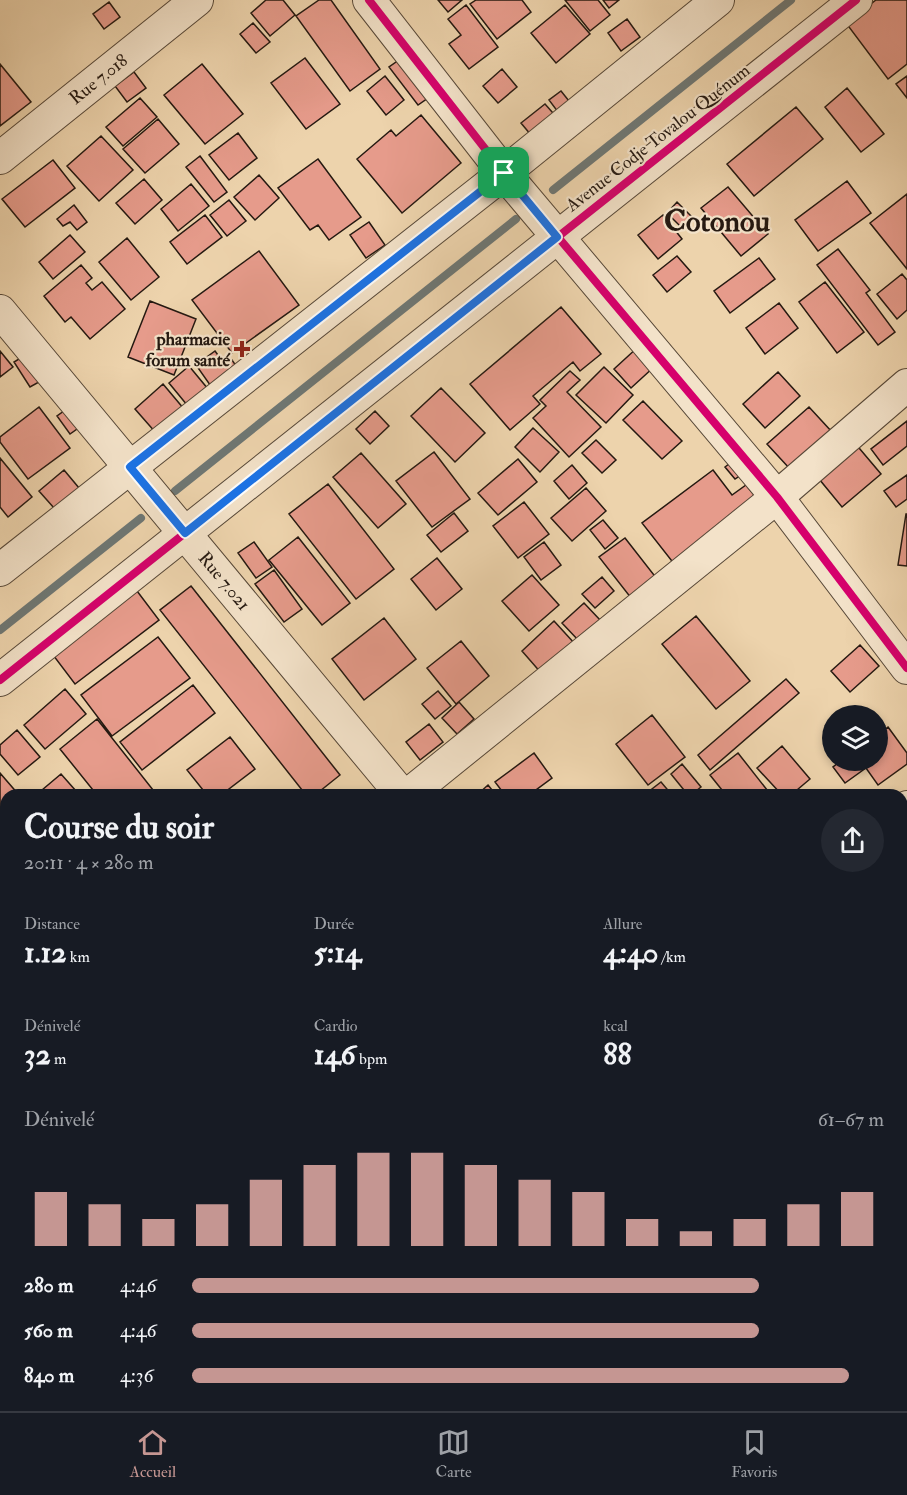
<!DOCTYPE html>
<html lang="fr">
<head>
<meta charset="utf-8">
<style>
	:root { --surface:#171b24; --page:#242831; --text:#f1f3f6; --muted:#9ea1a6; --line:#363941; --accent:#c59692 }
	body { margin:0; font-family:"IM FELL Double Pica",serif; background:var(--page); color:var(--text); height:100vh; display:flex; flex-direction:column; font-size:22px; white-space:nowrap }
	* { box-sizing:border-box; margin:0 }
	p { font-size:20px; color:var(--muted) }
	.icon { flex:none; width:33px; height:33px; fill:none; stroke:currentColor; stroke-width:2; stroke-linecap:round; stroke-linejoin:round }
	.map { position:relative; flex:1; overflow:hidden }
	.drawer { position:absolute; left:0px; top:789px; width:908px; height:622px; display:flex; flex-direction:column; background:var(--surface); border-radius:18px 18px 0 0; box-shadow:0 3px 9px #0003 }
	.drawer>* { flex:none }
	.controls { position:absolute; left:822px; top:705px; display:grid; gap:12px }
	.controls a { display:grid; place-items:center; width:66px; height:66px; border-radius:50%; background:var(--surface); box-shadow:0 3px 9px #0003; font-size:30px }
	.pin { position:absolute; display:grid; place-items:center; width:51px; height:51px; color:#fff; margin:-26px; border-radius:12px; box-shadow:0 3px 9px #0006 }
	.round { display:grid; place-items:center; flex:none; width:63px; height:63px; border-radius:32px; background:var(--page) }
	.head { display:flex; align-items:center; justify-content:space-between; height:102px; padding:0 24px }
	h1 { font-size:33px; font-weight:800; line-height:45px }
	.metrics { display:grid; grid-template-columns:repeat(3,1fr); gap:9px; height:102px; padding:6px 24px }
	.metrics div { display:grid; align-content:center }
	.metrics b { font-size:30px; font-weight:800 }
	.metrics small { font-size:16px; font-weight:400 }
	.metrics p { font-size:16px }
	.chart { height:168px; padding:12px 24px }
	.chart p { display:flex; justify-content:space-between }
	.chart svg { width:100%; height:108px; margin-top:6px; stroke:var(--accent); stroke-width:6 }
	ul { padding:0 24px; list-style:none; font-size:20px }
	li { display:grid; grid-template-columns:96px 72px 1fr; align-items:center; height:45px }
	li i { height:15px; border-radius:8px; background:var(--accent) }
	.tabs { display:flex; justify-content:space-around; align-items:center; height:84px; border-top:2px solid var(--line); background:var(--surface); font-size:16px; color:var(--muted) }
	.tabs a { display:grid; justify-items:center; gap:3px }
	.tabs .on { color:var(--accent) }
	.map>svg:first-child { display:block }
	.lines { fill:none; stroke-linecap:round; stroke-linejoin:round }
	.stream { stroke:#6e7774; stroke-width:8 }
	.building { fill:#e69b8b; stroke:#251911; stroke-width:1.5 }
	.street-casing { stroke:#574838; stroke-width:34 }
	.street { stroke:#f3e2c9; stroke-width:32 }
	.cycleway-casing { stroke:#f3e2c9; stroke-width:11 }
	.cycleway { stroke:#d6006c; stroke-width:8 }
	.route-casing { stroke:#fff; stroke-width:12 }
	.route { stroke:#1a73e8; stroke-width:8 }
	.poi-dot { fill:#8f2418; stroke:#f3e2c9; stroke-width:2 }
	.labels { text-anchor:middle; dominant-baseline:central; stroke-width:4.5; stroke-linejoin:round; paint-order:stroke }
	.street-label { font-size:18px; fill:#251911; stroke:#f3e2c9 }
	.poi-label { font-size:18px; font-weight:bold; fill:#251911; stroke:#f3e2c9; text-anchor:end }
	.town-label { font-size:30px; font-weight:bold; fill:#251911; stroke:#f3e2c9 }
</style>
</head>
<body>
<div class="map">
<svg width="907" height="1411" viewBox="0 0 907 1411">
	<rect width="100%" height="100%" fill="#edd3ac"/>
	<filter id="stains"><feTurbulence type="fractalNoise" baseFrequency=".00333" numOctaves="4"/><feColorMatrix values="0 0 0 0 .2 0 0 0 0 .09 0 0 0 0 .02 0 0 0 .5 -.17"/></filter>
	<radialGradient id="worn" r=".72"><stop offset=".6" stop-color="#630" stop-opacity="0"/><stop offset="1" stop-color="#630" stop-opacity=".3"/></radialGradient>
	<g class="lines">
		<!-- stream -->
		<path class="stream" d="M553 190 791 0
			M175 491 516 219
			M0 630 141 518"/>
	</g>
	<!-- building -->
	<path class="building" d="M266 0H283L295 15 270 36 251 13Z
		M319 0H331L380 69 350 91 296 16Z
		M438 0H462L448 12Z
		M476 0H522L531 12 497 39 470 4Z
		M565 0H598L610 15 590 31Z
		M603 0H619L609 8Z
		M876 0H907V64L888 79 846 23Z
		M109 2 120 17 104 29 93 14Z
		M466 5 498 47 469 69 449 44 461 35 448 19Z
		M565 5 590 34 556 63 531 33Z
		M627 19 640 37 621 51 608 33Z
		M253 23 270 42 256 53 240 34Z
		M305 58 340 104 306 129 271 83Z
		M399 60 428 98 418 105 389 67Z
		M0 64 31 102 0 126Z
		M202 64 243 114 205 144 164 95Z
		M502 69 517 87 498 103 483 86Z
		M134 72 146 88 127 102 115 86Z
		M385 76 404 100 386 115 367 91Z
		M907 76V98L896 84Z
		M847 88 884 134 861 152 825 107Z
		M561 91 577 111 564 120 549 100Z
		M140 98 157 117 123 146 106 127Z
		M545 104 560 121 536 141 521 123Z
		M796 107 823 139 754 196 727 164Z
		M421 115 461 163 402 213 357 159 391 130 396 136Z
		M158 119 179 144 145 173 123 149Z
		M238 133 257 158 229 180 209 155Z
		M101 136 133 170 99 201 67 166Z
		M200 156 227 192 214 202 186 167Z
		M318 159 361 217 329 240 318 225 310 230 278 188Z
		M53 160 75 188 25 227 2 199Z
		M259 175 279 198 255 220 234 197Z
		M144 179 162 200 135 224 116 203Z
		M847 181 871 213 818 251 795 220Z
		M191 184 209 206 178 231 161 209Z
		M728 187 768 234 741 256 701 208Z
		M907 194V269L870 223Z
		M229 200 246 221 227 236 210 215Z
		M677 202 692 217 682 228 667 213Z
		M74 205 87 222 77 230 70 222 63 226 57 219Z
		M205 215 222 237 187 264 170 242Z
		M663 215 682 239 658 259 638 235Z
		M369 222 385 245 366 258 350 235Z
		M70 235 85 252 53 279 39 262Z
		M127 238 159 277 131 300 99 262Z
		M838 249 870 290 866 293 895 332 878 345 817 265Z
		M259 251 299 305 232 353 192 300Z
		M677 256 691 272 667 292 653 275Z
		M759 258 775 279 730 313 714 291Z
		M81 265 92 278 86 283 92 290 102 282 125 309 90 339 71 317 65 322 44 296Z
		M902 274 907 280V310L897 319 877 294Z
		M825 282 864 332 837 353 799 302Z
		M150 301 196 319 174 375 128 357Z
		M779 303 798 328 765 354 746 328Z
		M561 307 601 354 580 371 573 362 533 396 540 404 510 430 470 384Z
		M638 347 655 366 631 388 614 369Z
		M0 351 13 367 0 377Z
		M32 351 48 377 30 387 14 362Z
		M215 351 225 365 232 360 241 373 215 392 196 365Z
		M189 366 213 395 192 411 169 383Z
		M604 367 633 395 606 423 576 395Z
		M570 371 580 380 567 392 601 427 569 457 533 418 546 406 540 400Z
		M778 372 800 396 765 428 743 404Z
		M163 384 184 409 156 433 135 409Z
		M441 388 485 433 455 462 411 416Z
		M643 401 682 441 662 459 623 420Z
		M71 406 84 424 70 434 57 416Z
		M39 407 70 448 28 479 0 442V437Z
		M809 407 832 432 790 469 767 444Z
		M375 411 389 426 370 444 356 429Z
		M907 421V446L883 465 871 449Z
		M533 428 559 452 540 472 515 447Z
		M596 440 616 460 602 473 582 453Z
		M854 442 881 474 842 507 815 474Z
		M434 452 470 499 432 527 396 481Z
		M361 453 406 504 378 528 333 477Z
		M0 458 32 497 8 517 0 507Z
		M518 459 537 482 498 515 478 493Z
		M734 460 744 473 735 479 725 467Z
		M572 465 587 483 569 499 554 481Z
		M64 470 79 488 54 508 39 491Z
		M713 470 732 495 746 485 759 501 675 565 642 523Z
		M907 475V499L896 507 884 491Z
		M328 484 394 569 356 599 289 514Z
		M586 488 606 511 572 541 551 518Z
		M524 502 549 534 518 558 493 526Z
		M454 513 468 531 441 552 427 535Z
		M906 514H907V566L898 565Z
		M603 520 618 538 605 549 590 530Z
		M298 537 350 603 322 625 269 560Z
		M625 538 661 584 635 603 599 557Z
		M254 542 272 567 256 578 238 553Z
		M544 542 561 565 541 580 524 557Z
		M437 558 462 589 436 610 411 579Z
		M274 570 302 609 284 622 255 584Z
		M532 575 559 605 529 631 502 601Z
		M602 577 614 591 595 608 582 594Z
		M191 586 340 775 315 795H306L160 610Z
		M134 587 159 620 75 684 50 651Z
		M584 603 601 621 579 641 562 623Z
		M696 616 750 681 716 709 662 644Z
		M384 618 416 659 364 700 332 659Z
		M554 621 575 644 542 674 522 651Z
		M158 637 190 678 112 736 81 695Z
		M461 641 489 676 456 704 427 668Z
		M860 645 879 666 850 692 831 671Z
		M786 679 799 693 710 770 698 755Z
		M193 685 215 713 142 770 120 742Z
		M65 689 86 714 45 749 24 725Z
		M438 691 451 706 435 719 422 704Z
		M459 702 474 719 457 734 442 718Z
		M652 715 685 757 648 785 616 744Z
		M97 719 157 795H97L60 749Z
		M429 724 443 742 420 760 406 742Z
		M888 727 907 753V764L878 785 866 768 845 783 833 767 842 760H878V735Z
		M17 730 40 757 18 775 0 754V745Z
		M230 737 255 769 221 795H207L187 770Z
		M782 746 810 779 791 795H782L757 768Z
		M534 753 552 778 536 790 540 795H505L495 782Z
		M738 753 771 795H726L710 775Z
		M682 764 701 787 691 795H688L671 774Z
		M0 773 19 795H6V845L2 849 0 847Z
		M61 774 76 791 72 795H47L42 790Z
		M661 782 672 795H651L648 792Z
		M488 785 496 795H477Z
		M6 848V871L0 864V853Z
		M6 875V919L0 924V880Z
		M6 942V962L0 967V946Z
		M6 1138V1210L0 1215V1143Z
		M6 1224V1244L3 1246 0 1242V1228Z
		M0 1251 6 1259V1319L0 1311Z
		M0 1320 6 1327V1333L0 1338Z
		M0 1394 6 1401V1406H9L14 1411H0Z
		M71 1406H104L96 1411H75Z
		M418 1406H449L454 1411H411Z
		M512 1406H525L529 1411H504Z
		M563 1406H570L575 1411H556Z"/>
	<g class="lines">
		<defs>
			<g id="street">
				<path d="M369 0 504 173 777 497 907 668"/>
				<path id="s1" d="M0 158 197 0"/>
				<path id="s2" d="M0 311 402 795"/>
				<path d="M0 570 504 173 718 0"/>
				<path d="M0 680 856 0"/>
				<path d="M408 795 777 497 907 385"/>
				<path d="M902 811 907 807"/>
				<path d="M902 973 907 940"/>
				<path d="M0 1053 6 1060"/>
				<path d="M0 1095 6 1090"/>
				<path d="M902 1169 907 1165"/>
				<path d="M902 1254 907 1220"/>
				<path d="M277 1406 282 1411"/>
				<path d="M147 1411 154 1406"/>
				<path d="M611 1411 618 1406"/>
				<path d="M832 1411 833 1406"/>
				<path d="M876 1411 877 1406"/>
			</g>
		</defs>
		<!-- street casing -->
		<use href="#street" class="street-casing"/>
		<!-- street -->
		<use href="#street" class="street"/>
		<defs>
			<path id="cycleway" d="M369 0 504 173 777 497 907 668
				M0 680 856 0"/>
		</defs>
		<!-- cycleway casing -->
		<use href="#cycleway" class="cycleway-casing"/>
		<!-- cycleway -->
		<use href="#cycleway" class="cycleway"/>
	</g>
	<g class="lines">
		<defs>
			<path id="route" d="M504 173 557 237 185 533 130 467Z"/>
		</defs>
		<!-- route casing -->
		<use href="#route" class="route-casing"/>
		<!-- route -->
		<use href="#route" class="route"/>
	</g>
	<!-- markers -->
	<path class="poi-dot" d="M239 340h6v6h6v6h-6v6h-6v-6h-6v-6h6z"/>
	<g class="labels">
		<!-- street labels -->
		<g class="street-label">
			<text stroke="none"><textPath href="#s1" startOffset="126">Rue 7.018</textPath></text>
			<text transform="translate(658 138) rotate(-38)">Avenue Codje Tovalou Quénum</text>
			<text stroke="none"><textPath href="#s2" startOffset="351">Rue 7.021</textPath></text>
		</g>
		<!-- poi labels -->
		<g class="poi-label">
			<text x="230" y="339">pharmacie<tspan x="230" dy="21">forum santé</tspan></text>
		</g>
		<!-- town labels -->
		<g class="town-label">
			<text x="717" y="221">Cotonou</text>
		</g>
	</g>
	<rect width="100%" height="100%" filter="url(#stains)"/>
	<rect width="100%" height="100%" fill="url(#worn)"/>
</svg>
<div class="controls">
<a><svg class="icon" aria-label="layers" viewBox="0 0 24 24"><path d="M12 4l9 5-9 5-9-5zM3 14l9 5 9-5"/></svg></a>
</div>
<div class="pin" style="left:504px;top:173px;background:#1e9e55"><svg class="icon" aria-label="arrive" viewBox="0 0 24 24"><path d="M6 21V4h12l-3 4 3 4H6"/></svg></div>
<section class="drawer">
<div class="head"><div><h1>Course du soir</h1><p>20:11 · 4 × 280 m</p></div><a class="round"><svg class="icon" aria-label="share" viewBox="0 0 24 24"><path d="M12 15V3M7 8l5-5 5 5M5 13v7h14v-7"/></svg></a></div>
<div class="metrics">
<div><p>Distance</p><b>1.12<small> km</small></b></div>
<div><p>Durée</p><b>5:14</b></div>
<div><p>Allure</p><b>4:40<small> /km</small></b></div>
</div>
<div class="metrics">
<div><p>Dénivelé</p><b>32<small> m</small></b></div>
<div><p>Cardio</p><b>146<small> bpm</small></b></div>
<div><p>kcal</p><b>88</b></div>
</div>
<div class="chart"><p><span>Dénivelé</span>61–67 m</p>
<svg viewBox="0 0 160 44" preserveAspectRatio="none"><path d="M5 44V22M15 44V27M25 44V33M35 44V27M45 44V17M55 44V11M65 44V6M75 44V6M85 44V11M95 44V17M105 44V22M115 44V33M125 44V38M135 44V33M145 44V27M155 44V22"/></svg>
</div>
<ul>
<li><b>280 m</b>4:46<i style="width:82%"></i></li>
<li><b>560 m</b>4:46<i style="width:82%"></i></li>
<li><b>840 m</b>4:36<i style="width:95%"></i></li>
</ul>
</section>
</div>
<nav class="tabs">
<a class="on"><svg class="icon" aria-label="home" viewBox="0 0 24 24"><path d="M3 11l9-7 9 7M6 9v11h12V9"/></svg>Accueil</a>
<a><svg class="icon" aria-label="map" viewBox="0 0 24 24"><path d="M3 6l6-2 6 2 6-2v14l-6 2-6-2-6 2zM9 4v14M15 6v14"/></svg>Carte</a>
<a><svg class="icon" aria-label="saved" viewBox="0 0 24 24"><path d="M7 4h10v16l-5-4-5 4z"/></svg>Favoris</a>
</nav>
</body>
</html>
